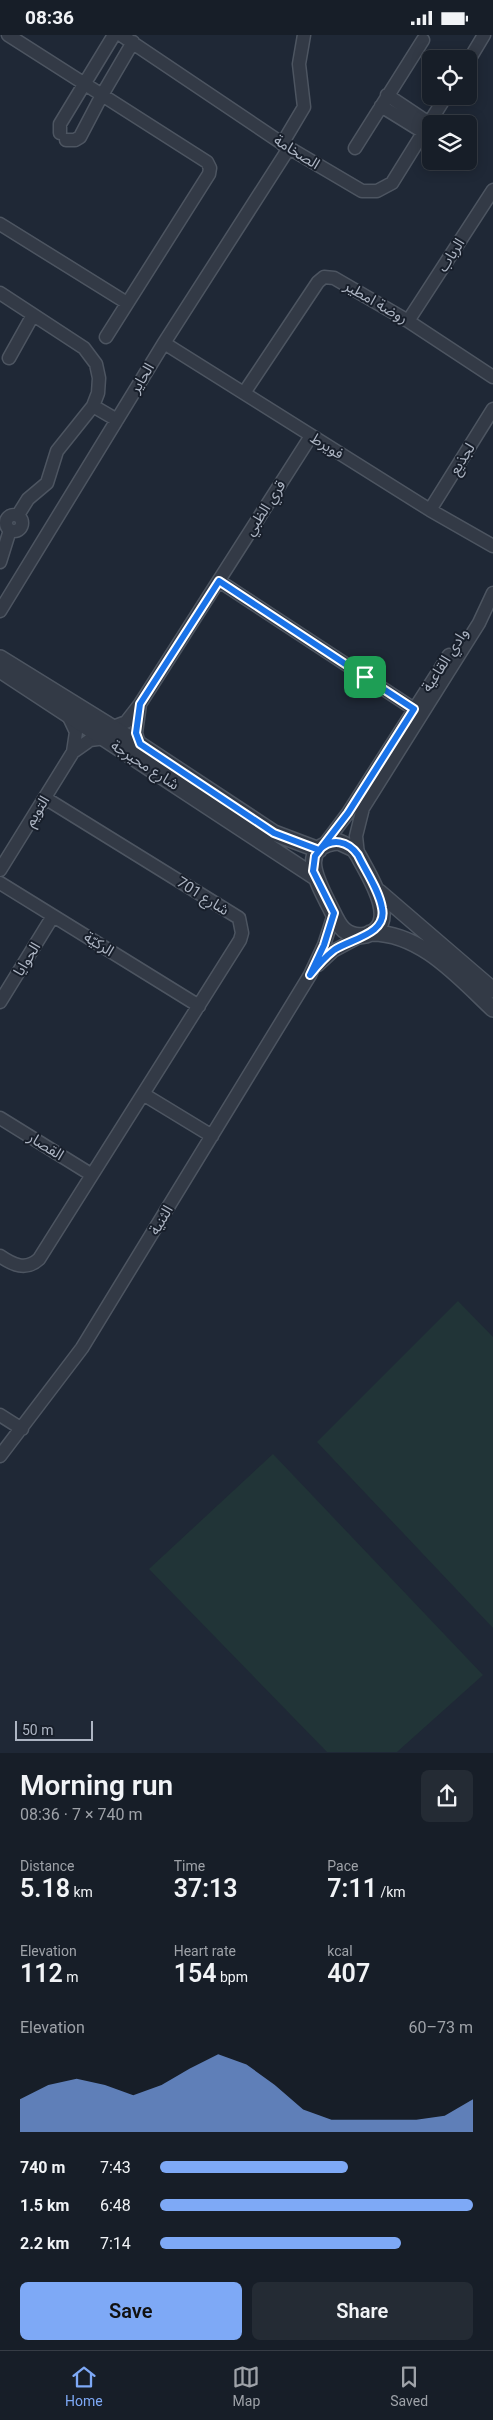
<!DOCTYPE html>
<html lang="en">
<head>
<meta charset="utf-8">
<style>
	:root { --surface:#171e28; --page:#242b34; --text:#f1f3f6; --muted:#9ea2a8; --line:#363c45; --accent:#7ea9f6 }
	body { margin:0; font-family:Roboto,"Noto Sans Arabic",sans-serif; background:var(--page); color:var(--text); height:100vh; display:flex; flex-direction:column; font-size:19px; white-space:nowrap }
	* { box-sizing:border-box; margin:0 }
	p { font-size:16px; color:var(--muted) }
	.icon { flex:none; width:28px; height:28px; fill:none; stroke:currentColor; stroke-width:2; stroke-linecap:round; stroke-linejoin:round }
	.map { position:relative; height:1718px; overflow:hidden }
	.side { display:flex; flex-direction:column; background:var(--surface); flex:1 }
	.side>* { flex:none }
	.controls { position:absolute; left:422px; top:15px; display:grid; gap:10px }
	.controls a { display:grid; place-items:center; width:55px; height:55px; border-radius:8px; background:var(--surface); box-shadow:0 2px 12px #0003,0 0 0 1px var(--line); font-size:25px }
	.scale { position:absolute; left:15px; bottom:12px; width:78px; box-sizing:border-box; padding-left:5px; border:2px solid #adb5c3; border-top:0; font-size:14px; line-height:18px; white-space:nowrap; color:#adb5c3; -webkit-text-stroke:4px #181f2b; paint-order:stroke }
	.pin { position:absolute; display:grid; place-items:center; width:42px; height:42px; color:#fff; margin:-21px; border-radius:10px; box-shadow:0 2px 8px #0006 }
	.round { display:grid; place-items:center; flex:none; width:52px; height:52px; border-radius:8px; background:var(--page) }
	.overview { display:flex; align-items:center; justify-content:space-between; height:85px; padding:0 20px }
	h1 { font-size:28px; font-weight:600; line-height:38px }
	.stats { display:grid; grid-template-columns:repeat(3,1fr); gap:8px; height:85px; padding:5px 20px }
	.stats div { display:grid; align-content:center }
	.stats b { font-size:25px; font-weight:600 }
	.stats small { font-size:14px; font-weight:400 }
	.stats p { font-size:14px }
	.chart { height:140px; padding:10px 20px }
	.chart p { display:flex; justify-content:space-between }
	.chart svg { width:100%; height:90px; margin-top:5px; fill:var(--accent); opacity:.7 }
	.button { display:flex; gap:10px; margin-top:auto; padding:10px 20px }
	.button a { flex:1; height:58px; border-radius:8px; background:var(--accent); color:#111; font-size:20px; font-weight:600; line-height:58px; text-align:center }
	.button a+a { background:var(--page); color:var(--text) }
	ul { padding:0 20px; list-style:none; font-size:16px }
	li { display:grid; grid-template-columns:80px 60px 1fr; align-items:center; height:38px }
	li i { height:12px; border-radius:6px; background:var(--accent) }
	.status { display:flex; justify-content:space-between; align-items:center; height:35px; padding:0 25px; background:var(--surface); direction:ltr }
	.status svg { height:14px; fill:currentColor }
	.dock { display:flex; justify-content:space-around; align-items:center; height:70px; border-top:1px solid var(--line); background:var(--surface); font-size:14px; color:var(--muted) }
	.dock a { display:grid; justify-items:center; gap:2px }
	.dock .on { color:var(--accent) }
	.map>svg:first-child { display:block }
	.green { fill:#213437 }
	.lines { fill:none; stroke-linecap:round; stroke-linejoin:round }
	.minor-casing { stroke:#4d5561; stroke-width:15 }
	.tertiary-casing { stroke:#4d5561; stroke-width:18 }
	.minor { stroke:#333a46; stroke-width:12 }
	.tertiary { stroke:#333a46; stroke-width:15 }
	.route-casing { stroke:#fff; stroke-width:10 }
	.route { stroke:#1a73e8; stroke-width:6 }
	.labels { text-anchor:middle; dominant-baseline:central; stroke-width:4; stroke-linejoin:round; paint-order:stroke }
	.street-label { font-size:15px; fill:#adb5c3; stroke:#181f2b }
</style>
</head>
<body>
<div class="status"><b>08:36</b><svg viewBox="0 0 49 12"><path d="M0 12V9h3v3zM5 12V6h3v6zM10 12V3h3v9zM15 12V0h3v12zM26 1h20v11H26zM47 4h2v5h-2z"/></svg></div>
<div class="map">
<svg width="493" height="1718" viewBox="0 0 493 1718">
	<rect width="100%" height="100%" fill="#1f2836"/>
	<!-- green -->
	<path class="green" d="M458 1266 493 1302V1593L317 1407Z
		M273 1419 483 1640 397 1717H327L149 1534Z"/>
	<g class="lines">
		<defs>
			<path id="minor" d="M8 0 207 127 210 133 209 139 106 302
				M121 0 289 113 362 156H377L392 148 446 61
				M469 25 484 0
				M387 60 429 88
				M381 71 423 97
				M60 98V89L114 0
				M66 105H75L80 102 102 60 133 7
				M282 109 304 72 299 29 304 0
				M355 113 423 5
				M0 189 127 268
				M0 258 84 313 96 329 99 343 98 358 93 371 57 416 47 448 28 464 18 480
				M408 286 493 155
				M164 308 430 475 493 511
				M9 323 33 280
				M244 358 318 247 324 242 334 243 408 286 493 342
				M93 371 117 385
				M430 475 493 374
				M6 488a8 8 0 1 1 16 0a8 8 0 1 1-16 0Z
				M0 527 10 495
				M219 546 414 674
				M0 576 164 308 289 113
				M68 680 76 697 73 717
				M113 692 126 687 140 669 311 401
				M139 709 136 698 140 669
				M324 810 348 778 449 620
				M358 820 356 801 363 773 479 588 493 558
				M0 835 73 717 90 705 105 703
				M0 848 199 971
				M318 930 333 916 363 900
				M0 967 53 881
				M143 1059 212 1101
				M0 1083 92 1140
				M0 1221C13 1230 26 1236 39 1224L240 905 242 898 239 883 45 763
				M0 1380 22 1394
				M0 1421 82 1313 310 940 324 910 334 879"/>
			<path id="tertiary" d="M0 623 139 709 274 798 319 815
				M0 635 315 842
				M339 807 354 814 358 820C368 839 402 890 366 900 358 902 350 900 344 895 337 889 333 877 328 868 317 846 297 810 339 807Z
				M379 857 493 955
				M370 898C420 897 458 941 493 974"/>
		</defs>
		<!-- minor casing -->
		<use href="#minor" class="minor-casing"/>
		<!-- tertiary casing -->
		<use href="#tertiary" class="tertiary-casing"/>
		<!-- minor -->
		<use href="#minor" class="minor"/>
		<!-- tertiary -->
		<use href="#tertiary" class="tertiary"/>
	</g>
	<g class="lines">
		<defs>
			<path id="route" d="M365 642 414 674 348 778 315 821 313 836 334 878 324 910 310 940C317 931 325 922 334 915 350 904 388 899 382 873 379 855 366 837 358 820 348 806 332 802 319 815L274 798 140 709 136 698 140 669 219 546 365 642"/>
		</defs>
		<!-- route casing -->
		<use href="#route" class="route-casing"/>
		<!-- route -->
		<use href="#route" class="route"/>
	</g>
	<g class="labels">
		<!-- street labels -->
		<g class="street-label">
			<text transform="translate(297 117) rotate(32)">الصخامة</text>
			<text transform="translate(451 220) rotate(-57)">الرباب</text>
			<text transform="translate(376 267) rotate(30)">روضة امطير</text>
			<text transform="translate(142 343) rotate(-59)">الحاير</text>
			<text transform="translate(327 411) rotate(32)">فويرط</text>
			<text transform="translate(462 424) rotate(-58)">لجذيع</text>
			<text transform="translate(265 473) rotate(-57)">قري الظبي</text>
			<text transform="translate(445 625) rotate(-57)">وادي القاعية</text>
			<text transform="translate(145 730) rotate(33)">شارع محيرجة</text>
			<text transform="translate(37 776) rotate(-58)">التويم</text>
			<text transform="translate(203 861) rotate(32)">شارع 701</text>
			<text transform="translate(99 909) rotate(32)">الركيّة</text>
			<text transform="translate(27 924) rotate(-58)">الحوايا</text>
			<text transform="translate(46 1111) rotate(32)">القصار</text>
			<text transform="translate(161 1185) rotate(-59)">الثنية</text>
		</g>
	</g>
</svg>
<div class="controls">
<a><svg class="icon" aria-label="locate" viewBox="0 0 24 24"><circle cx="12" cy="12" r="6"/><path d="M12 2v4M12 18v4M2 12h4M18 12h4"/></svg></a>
<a><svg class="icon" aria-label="layers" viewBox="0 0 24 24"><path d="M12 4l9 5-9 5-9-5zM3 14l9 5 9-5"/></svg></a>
</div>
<div class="scale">50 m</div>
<div class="pin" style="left:365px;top:642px;background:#1e9e55"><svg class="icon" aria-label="arrive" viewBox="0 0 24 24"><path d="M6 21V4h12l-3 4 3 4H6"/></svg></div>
</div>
<section class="side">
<div class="overview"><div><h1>Morning run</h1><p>08:36 · 7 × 740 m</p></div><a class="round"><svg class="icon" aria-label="share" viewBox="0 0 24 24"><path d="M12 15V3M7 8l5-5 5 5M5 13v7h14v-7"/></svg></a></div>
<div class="stats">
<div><p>Distance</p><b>5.18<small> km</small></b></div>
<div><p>Time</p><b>37:13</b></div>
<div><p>Pace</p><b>7:11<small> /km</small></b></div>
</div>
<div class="stats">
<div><p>Elevation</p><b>112<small> m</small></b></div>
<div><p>Heart rate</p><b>154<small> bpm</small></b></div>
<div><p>kcal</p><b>407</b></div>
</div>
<div class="chart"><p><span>Elevation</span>60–73 m</p>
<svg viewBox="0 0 160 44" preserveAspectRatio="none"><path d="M0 44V28L10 21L20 18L30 21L40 26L50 21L60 13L70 6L80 11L90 21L100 33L110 38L120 38L130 38L140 38L150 36L160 28V44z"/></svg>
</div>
<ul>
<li><b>740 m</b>7:43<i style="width:60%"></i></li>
<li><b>1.5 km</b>6:48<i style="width:100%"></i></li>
<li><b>2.2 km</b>7:14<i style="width:77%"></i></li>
</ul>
<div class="button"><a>Save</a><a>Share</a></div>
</section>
<nav class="dock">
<a class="on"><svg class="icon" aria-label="home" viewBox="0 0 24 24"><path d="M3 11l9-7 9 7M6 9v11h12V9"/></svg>Home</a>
<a><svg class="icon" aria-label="map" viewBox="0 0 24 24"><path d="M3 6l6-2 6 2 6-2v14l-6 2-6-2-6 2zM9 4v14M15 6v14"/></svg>Map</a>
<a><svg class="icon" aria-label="saved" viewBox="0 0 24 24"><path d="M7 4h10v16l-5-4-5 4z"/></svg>Saved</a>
</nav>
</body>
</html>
